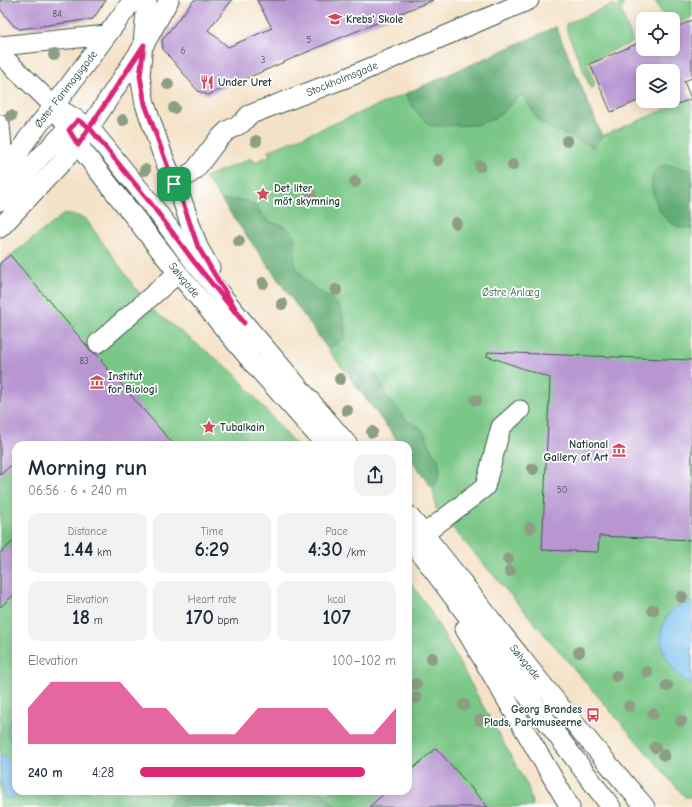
<!DOCTYPE html>
<html lang="en">
<head>
<meta charset="utf-8">
<style>
	:root { --surface:#fff; --page:#f2f2f3; --text:#1f2937; --muted:#747a83; --accent:#db2777 }
	body { margin:0; font-family:"Comic Neue",sans-serif; background:var(--page); color:var(--text); height:100vh; display:flex; flex-direction:column; font-size:15px; white-space:nowrap }
	* { box-sizing:border-box; margin:0 }
	p { font-size:13px; color:var(--muted) }
	.icon { flex:none; width:22px; height:22px; fill:none; stroke:currentColor; stroke-width:2; stroke-linecap:round; stroke-linejoin:round }
	.map { position:relative; flex:1; overflow:hidden }
	.side { position:absolute; left:12px; top:441px; width:400px; height:354px; display:flex; flex-direction:column; background:var(--surface); border-radius:12px; box-shadow:0 2px 10px #0003 }
	.side>* { flex:none }
	.tools { position:absolute; left:636px; top:12px; display:grid; gap:8px }
	.tools a { display:grid; place-items:center; width:44px; height:44px; border-radius:8px; background:var(--surface); box-shadow:0 2px 10px #0003; font-size:20px }
	.pin { position:absolute; display:grid; place-items:center; width:34px; height:34px; color:#fff; margin:-17px; border-radius:8px; box-shadow:0 2px 6px #0006 }
	.round { display:grid; place-items:center; flex:none; width:42px; height:42px; border-radius:12px; background:var(--page) }
	.headline { display:flex; align-items:center; justify-content:space-between; height:68px; padding:0 16px }
	h1 { font-size:22px; font-weight:600; line-height:30px }
	.figures { display:grid; grid-template-columns:repeat(3,1fr); gap:6px; height:68px; padding:4px 16px }
	.figures div { display:grid; align-content:center; border-radius:10px; background:var(--page); text-align:center }
	.figures b { font-size:20px; font-weight:600 }
	.figures small { font-size:11px; font-weight:400 }
	.figures p { font-size:11px }
	.chart { height:112px; padding:8px 16px }
	.chart p { display:flex; justify-content:space-between }
	.chart svg { width:100%; height:72px; margin-top:4px; fill:var(--accent); opacity:.7 }
	ul { padding:0 16px; list-style:none; font-size:13px }
	li { display:grid; grid-template-columns:64px 48px 1fr; align-items:center; height:30px }
	li i { height:10px; border-radius:5px; background:var(--accent) }
	.map>svg:first-child { display:block }
	.green { fill:#7ac787; stroke:#4c825e }
	.forest { fill:#63ac74; stroke:#417454 }
	.water { fill:#77beee; stroke:#4b7e91 }
	.building { fill:#b896d2 }
	.lines { fill:none; stroke-linecap:round; stroke-linejoin:round }
	.minor-casing { stroke:#3f564a; stroke-width:21 }
	.minor { stroke:#fff; stroke-width:19 }
	.tree { fill:#8e9e84 }
	.route-casing { stroke:#fff; stroke-width:8 }
	.route { stroke:#db2777; stroke-width:5 }
	.labels { text-anchor:middle; dominant-baseline:central; stroke-width:3.5; stroke-linejoin:round; paint-order:stroke }
	.number-label { font-size:9px; fill:#45535c }
	.poi-label { font-size:11px; font-weight:bold; fill:#1f3d34; stroke:#fff; text-anchor:start }
	.street-label { font-size:11px; fill:#1f3d34; stroke:#fff }
	.park-label { font-size:11px; fill:#3a664d; stroke:#fff }
</style>
</head>
<body>
<div class="map">
<svg width="692" height="807" viewBox="0 0 692 807">
	<rect width="100%" height="100%" fill="#fff"/>
	<filter id="ink" filterUnits="userSpaceOnUse"><feTurbulence type="fractalNoise" baseFrequency=".025" numOctaves="2"/><feDisplacementMap in="SourceGraphic" scale="8" xChannelSelector="R" yChannelSelector="G"/><feConvolveMatrix kernelMatrix="1 2 1 2 8 2 1 2 1" color-interpolation-filters="sRGB"/></filter>
	<filter id="wash" filterUnits="userSpaceOnUse"><feTurbulence type="fractalNoise" baseFrequency=".012" numOctaves="4" result="noise"/><feDisplacementMap in="SourceGraphic" scale="16" xChannelSelector="R" yChannelSelector="G"/><feGaussianBlur stdDeviation="0.9" result="paint"/><feColorMatrix in="noise" values="0 0 0 0 0 0 0 0 0 0 0 0 0 0 0 0 0 1.4 0 .05"/><feComposite in="paint" operator="in"/></filter>
	<g filter="url(#wash)">
		<rect width="100%" height="100%" fill="#f4e2c7"/>
		<!-- green -->
		<path class="green" d="M624 0 623 8 621 10 633 42 587 62 595 84 593 85 594 87 591 89 567 31 566 24 613 4 616 7 619 6V3Z
			M655 0H692V17L673 26V19H664Z
			M556 27 602 136 692 98V797H685L436 509 433 489 408 455V445H401L328 349 205 177 252 158 254 162 270 156 268 151 405 94Z
			M65 213 85 218 149 307 232 371 296 445H16V791H408V578L431 612 528 787 533 807H0V264Z"/>
		<!-- forest -->
		<path class="forest" d="M556 27 602 136 594 147 541 124 522 94 495 119 475 125 431 126 418 114 405 94Z
			M663 165 675 166 692 171V228C686 228 679 228 674 225 660 219 646 187 654 173 655 170 660 167 663 165Z
			M221 200C231 200 242 199 251 203 260 206 260 216 267 220 277 226 290 223 294 238 297 252 290 259 300 273 321 303 347 290 345 339L328 349Z
			M356 361 364 362 368 365 378 377 387 398 396 406 402 415 408 422 419 426 425 433 432 451 438 458 440 471 438 479 433 489 408 455V445H401L350 376C350 370 350 365 356 361Z
			M178 791H320L337 807H167Z"/>
		<!-- water -->
		<path class="water" d="M692 602V685C658 667 644 611 692 602Z
			M16 715V722L14 728 16 734V744C4 734 6 726 16 715Z
			M0 753 16 768V791H22C17 796 13 799 6 799 0 787 0 767 0 753Z"/>
		<g id="blocks">
			<!-- building -->
			<path class="building" d="M0 0H106L93 19 20 29 14 26 0 9Z
				M194 0H232L208 30 228 47 272 28 257 0H433L335 40 208 95 198 91 163 49 162 40Z
				M692 20V78L684 81 691 99 673 106V71H643V99L611 112 590 64 643 41V49H673V29Z
				M10 255 87 346 90 350 96 354 102 360 101 361 174 445H16V461L0 475V263Z
				M488 352 692 360V540L599 536 598 552 542 550 550 378 487 356Z
				M16 539V593L0 607V553Z
				M436 748 488 807H369L387 791H408V773Z"/>
		</g>
	</g>
	<g filter="url(#ink)">
		<use href="#blocks" fill-opacity="0" stroke="#3f564a" stroke-width="1"/>
		<g class="lines">
			<defs>
				<path id="minor" d="M147 0 140 76 145 104 164 159 183 203 198 247 210 268
					M0 46 107 35
					M0 54 54 106 89 127 152 205 195 263 244 323 348 445
					M56 109 78 145 178 273 253 363 326 445
					M0 125 3 159 6 173
					M0 179 6 173 28 138 54 106 133 0
					M174 185 195 170 217 141 227 131 242 123 249 115 351 76 529 0
					M0 201 42 155 76 121
					M0 228 78 145 144 45 169 0
					M98 343 178 273
					M408 515C448 562 484 612 523 660 562 710 604 759 645 807
					M424 534 485 487 501 427 520 410
					M408 538 418 550 611 807
					M465 629 570 807"/>
			</defs>
			<!-- minor casing -->
			<use href="#minor" class="minor-casing"/>
			<!-- minor -->
			<use href="#minor" class="minor"/>
		</g>
		<!-- trees -->
		<g class="tree">
			<circle cx="54" cy="55" r="6"/>
			<circle cx="168" cy="84" r="6"/>
			<circle cx="174" cy="108" r="6"/>
			<circle cx="11" cy="116" r="6"/>
			<circle cx="123" cy="120" r="6"/>
			<circle cx="256" cy="141" r="6"/>
			<circle cx="567" cy="141" r="6"/>
			<circle cx="438" cy="160" r="6"/>
			<circle cx="513" cy="165" r="6"/>
			<circle cx="480" cy="166" r="6"/>
			<circle cx="145" cy="170" r="6"/>
			<circle cx="355" cy="182" r="6"/>
			<circle cx="311" cy="195" r="6"/>
			<circle cx="456" cy="223" r="6"/>
			<circle cx="239" cy="241" r="6"/>
			<circle cx="263" cy="283" r="6"/>
			<circle cx="336" cy="290" r="6"/>
			<circle cx="282" cy="304" r="6"/>
			<circle cx="340" cy="379" r="6"/>
			<circle cx="476" cy="400" r="6"/>
			<circle cx="347" cy="410" r="6"/>
			<circle cx="372" cy="432" r="6"/>
			<circle cx="533" cy="469" r="6"/>
			<circle cx="530" cy="528" r="6"/>
			<circle cx="508" cy="559" r="6"/>
			<circle cx="510" cy="571" r="6"/>
			<circle cx="682" cy="597" r="6"/>
			<circle cx="653" cy="610" r="6"/>
			<circle cx="579" cy="652" r="6"/>
			<circle cx="432" cy="658" r="6"/>
			<circle cx="647" cy="672" r="6"/>
			<circle cx="616" cy="676" r="6"/>
			<circle cx="416" cy="684" r="6"/>
			<circle cx="667" cy="686" r="6"/>
			<circle cx="416" cy="698" r="6"/>
			<circle cx="464" cy="705" r="6"/>
			<circle cx="629" cy="706" r="6"/>
			<circle cx="653" cy="714" r="6"/>
			<circle cx="480" cy="720" r="6"/>
			<circle cx="681" cy="721" r="6"/>
			<circle cx="655" cy="747" r="6"/>
			<circle cx="664" cy="755" r="6"/>
		</g>
	</g>
	<g class="lines" filter="url(#ink)">
		<defs>
			<path id="route" d="M174 184 145 104 140 76 144 45 78 145 69 130 78 120 89 127 152 205 195 263 244 323 198 247 183 203 174 184"/>
		</defs>
		<!-- route casing -->
		<use href="#route" class="route-casing"/>
		<!-- route -->
		<use href="#route" class="route"/>
	</g>
	<!-- icons -->
	<defs>
		<symbol id="school-bare" viewBox="-9 -9 18 18"><path d="M0-5L7-2L0 1L-7-2ZM-4 1L0 2.5L4 1V4Q0 6-4 4Z" fill="#d1495b" stroke="#fff" stroke-width="2.5" paint-order="stroke"/></symbol>
		<symbol id="restaurant-bare" viewBox="-9 -9 18 18"><path d="M-5-6h1v4h1v-4h1v4h1v-4h1v5L-1.5 .5V6h-2V.5L-5-1ZM5-6V6H3V1.5H1.5Q1.5-4 5-6Z" fill="#d1495b" stroke="#fff" stroke-width="2.5" paint-order="stroke"/></symbol>
		<symbol id="sight-bare" viewBox="-9 -9 18 18"><path d="M0-6L1.8-2.2L6-1.7L2.9 1.2L3.7 5.4L0 3.3L-3.7 5.4L-2.9 1.2L-6-1.7L-1.8-2.2Z" fill="#d1495b" stroke="#fff" stroke-width="2.5" paint-order="stroke"/></symbol>
		<symbol id="museum-bare" viewBox="-9 -9 18 18"><path d="M0-6L6-3V-2H-6V-3ZM-5-1h2V3h-2ZM-1-1h2V3h-2ZM3-1h2V3H3ZM-6 4H6V6H-6Z" fill="#d1495b" stroke="#fff" stroke-width="2.5" paint-order="stroke"/></symbol>
		<symbol id="bus-bare" viewBox="-9 -9 18 18"><path d="M-5-6H5V4H4V6H2V4H-2V6H-4V4H-5ZM-3.5-4V0h7V-4ZM-3.5 1.2v1.5H-2V1.2ZM2 1.2v1.5H3.5V1.2Z" fill="#d1495b" stroke="#fff" stroke-width="2.5" paint-order="stroke"/></symbol>
	</defs>
	<g fill-rule="evenodd">
		<use href="#school-bare" x="325" y="9" width="20" height="20"/>
		<use href="#restaurant-bare" x="197" y="72" width="20" height="20"/>
		<use href="#sight-bare" x="253" y="184" width="20" height="20"/>
		<use href="#museum-bare" x="87" y="372" width="20" height="20"/>
		<use href="#sight-bare" x="199" y="417" width="20" height="20"/>
		<use href="#museum-bare" x="609" y="440" width="20" height="20"/>
		<use href="#bus-bare" x="583" y="705" width="20" height="20"/>
	</g>
	<g class="labels">
		<!-- number labels -->
		<g class="number-label">
			<text x="57" y="14">84</text>
			<text x="309" y="40">5</text>
			<text x="183" y="51">6</text>
			<text x="263" y="60">3</text>
			<text x="84" y="361">83</text>
			<text x="562" y="490">50</text>
		</g>
		<!-- poi labels -->
		<g class="poi-label">
			<text x="346" y="19">Krebs' Skole</text>
			<text x="218" y="82">Under Uret</text>
			<text x="274" y="188">Det liter<tspan x="274" dy="13">möt skymning</tspan></text>
			<text x="108" y="376">Institut<tspan x="108" dy="13">for Biologi</tspan></text>
			<text x="220" y="427">Tubalkain</text>
			<text x="608" y="444" text-anchor="end">National<tspan x="608" dy="13">Gallery of Art</tspan></text>
			<text x="582" y="709" text-anchor="end">Georg Brandes<tspan x="582" dy="13">Plads, Parkmuseerne</tspan></text>
		</g>
		<!-- street labels -->
		<g class="street-label">
			<text transform="translate(342 79) rotate(-22)">Stockholmsgade</text>
			<text transform="translate(66 89) rotate(-52)">Øster Farimagsgade</text>
			<text transform="translate(184 280) rotate(51)">Sølvgade</text>
			<text transform="translate(525 662) rotate(51)">Sølvgade</text>
		</g>
		<!-- park labels -->
		<g class="park-label">
			<text x="511" y="292">Østre Anlæg</text>
		</g>
	</g>
</svg>
<div class="tools">
<a><svg class="icon" aria-label="locate" viewBox="0 0 24 24"><circle cx="12" cy="12" r="6"/><path d="M12 2v4M12 18v4M2 12h4M18 12h4"/></svg></a>
<a><svg class="icon" aria-label="layers" viewBox="0 0 24 24"><path d="M12 4l9 5-9 5-9-5zM3 14l9 5 9-5"/></svg></a>
</div>
<div class="pin" style="left:174px;top:184px;background:#1e9e55"><svg class="icon" aria-label="arrive" viewBox="0 0 24 24"><path d="M6 21V4h12l-3 4 3 4H6"/></svg></div>
<section class="side">
<div class="headline"><div><h1>Morning run</h1><p>06:56 · 6 × 240 m</p></div><a class="round"><svg class="icon" aria-label="share" viewBox="0 0 24 24"><path d="M12 15V3M7 8l5-5 5 5M5 13v7h14v-7"/></svg></a></div>
<div class="figures">
<div><p>Distance</p><b>1.44<small> km</small></b></div>
<div><p>Time</p><b>6:29</b></div>
<div><p>Pace</p><b>4:30<small> /km</small></b></div>
</div>
<div class="figures">
<div><p>Elevation</p><b>18<small> m</small></b></div>
<div><p>Heart rate</p><b>170<small> bpm</small></b></div>
<div><p>kcal</p><b>107</b></div>
</div>
<div class="chart"><p><span>Elevation</span>100–102 m</p>
<svg viewBox="0 0 160 44" preserveAspectRatio="none"><path d="M0 44V22L10 6L20 6L30 6L40 6L50 22L60 22L70 38L80 38L90 38L100 22L110 22L120 22L130 22L140 38L150 38L160 22V44z"/></svg>
</div>
<ul>
<li><b>240 m</b>4:28<i style="width:88%"></i></li>
</ul>
</section>
</div>
</body>
</html>
